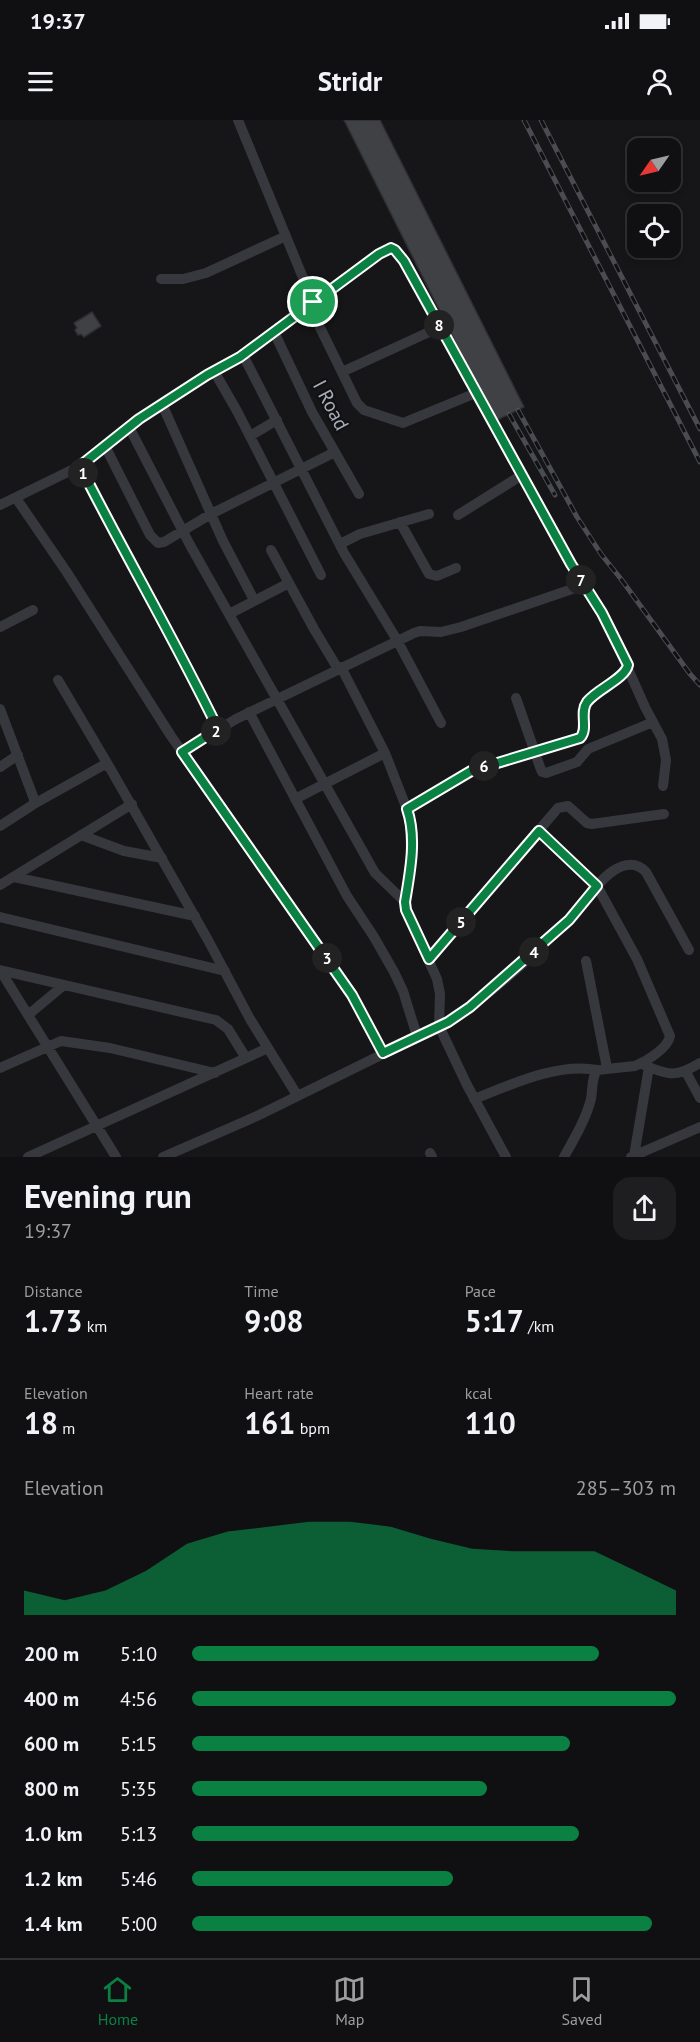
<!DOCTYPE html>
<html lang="en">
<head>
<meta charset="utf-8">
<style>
	:root { --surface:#101012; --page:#1e1e20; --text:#f1f3f6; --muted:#9c9d9f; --line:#303032; --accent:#0b8043 }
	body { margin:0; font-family:"PT Sans",sans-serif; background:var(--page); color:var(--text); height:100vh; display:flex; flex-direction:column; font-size:22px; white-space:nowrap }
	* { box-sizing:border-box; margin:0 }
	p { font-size:20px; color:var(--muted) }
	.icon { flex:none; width:33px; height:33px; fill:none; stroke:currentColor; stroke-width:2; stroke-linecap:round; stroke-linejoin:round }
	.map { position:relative; height:1037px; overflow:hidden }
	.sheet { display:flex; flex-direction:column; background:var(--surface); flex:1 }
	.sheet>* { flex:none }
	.needle { width:39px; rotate:236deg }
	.tools { position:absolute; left:627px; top:18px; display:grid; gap:12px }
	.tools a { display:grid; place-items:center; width:54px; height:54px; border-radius:12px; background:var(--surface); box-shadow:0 3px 9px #0003,0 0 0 2px var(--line); font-size:30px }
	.pin { position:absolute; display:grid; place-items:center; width:51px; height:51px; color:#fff; margin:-26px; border:3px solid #fff; border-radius:50%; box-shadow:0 2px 6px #0007 }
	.km { position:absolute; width:30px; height:30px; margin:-15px; border-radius:50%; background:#222; color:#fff; font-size:16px; line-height:30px; text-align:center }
	.round { display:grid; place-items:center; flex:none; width:63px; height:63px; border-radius:18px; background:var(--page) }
	.head { display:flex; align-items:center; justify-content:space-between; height:102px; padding:0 24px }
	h1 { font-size:33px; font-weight:700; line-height:45px }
	.metrics { display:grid; grid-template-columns:repeat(3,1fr); gap:9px; height:102px; padding:6px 24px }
	.metrics div { display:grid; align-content:center }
	.metrics b { font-size:30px; font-weight:700 }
	.metrics small { font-size:16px; font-weight:400 }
	.metrics p { font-size:16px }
	.chart { height:168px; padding:12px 24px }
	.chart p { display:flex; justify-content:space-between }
	.chart svg { width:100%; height:108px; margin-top:6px; fill:var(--accent); opacity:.7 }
	ul { padding:0 24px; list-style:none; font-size:20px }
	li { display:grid; grid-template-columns:96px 72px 1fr; align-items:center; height:45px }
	li i { height:15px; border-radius:8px; background:var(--accent) }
	.status { display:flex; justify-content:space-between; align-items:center; height:42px; padding:0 30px; background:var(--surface); direction:ltr }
	.status svg { height:16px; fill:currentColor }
	header { display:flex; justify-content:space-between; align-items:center; height:78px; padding:0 24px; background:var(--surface); font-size:27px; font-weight:700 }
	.tab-bar { display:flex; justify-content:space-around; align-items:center; height:84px; border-top:2px solid var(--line); background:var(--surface); font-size:16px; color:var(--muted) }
	.tab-bar a { display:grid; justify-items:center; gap:3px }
	.tab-bar .on { color:var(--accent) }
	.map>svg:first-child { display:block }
	.building { fill:#404145; stroke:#303034; stroke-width:1.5 }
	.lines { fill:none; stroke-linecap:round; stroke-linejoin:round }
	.minor { stroke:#37383d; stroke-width:10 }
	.rail-casing { stroke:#4a4c52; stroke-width:5 }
	.rail { stroke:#111113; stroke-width:3; stroke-dasharray:9; stroke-linecap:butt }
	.route-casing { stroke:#fff; stroke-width:12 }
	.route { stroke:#0b8043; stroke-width:8 }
	.labels { text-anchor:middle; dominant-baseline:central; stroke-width:4.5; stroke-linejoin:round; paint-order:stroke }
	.street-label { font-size:20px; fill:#a8adb8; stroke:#111113 }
</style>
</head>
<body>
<div class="status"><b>19:37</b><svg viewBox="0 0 49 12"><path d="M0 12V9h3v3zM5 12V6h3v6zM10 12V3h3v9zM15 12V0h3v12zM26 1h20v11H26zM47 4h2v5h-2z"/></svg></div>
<header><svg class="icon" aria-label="menu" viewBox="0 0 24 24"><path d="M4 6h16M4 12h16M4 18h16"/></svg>Stridr<svg class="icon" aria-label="person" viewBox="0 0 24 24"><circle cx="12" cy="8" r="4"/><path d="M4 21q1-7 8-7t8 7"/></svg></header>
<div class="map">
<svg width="700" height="1037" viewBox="0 0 700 1037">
	<rect width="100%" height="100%" fill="#161618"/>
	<!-- building -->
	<path class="building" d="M344 0H380L524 287 495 301Z
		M92 192 101 206 84 217 81 214 78 215 75 210 77 208 74 203Z"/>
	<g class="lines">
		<!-- minor -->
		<path class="minor" d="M238 0 313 182
			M161 159H183L206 153 286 116
			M309 185 357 283 364 290 403 303 476 273
			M274 212 312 292 359 374
			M243 235 344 433 397 520 441 603
			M214 251 237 291 321 455
			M342 252 440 207
			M162 284 223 421 254 480
			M129 307 190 425 375 753 405 782
			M250 316 277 300
			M105 326 150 415 158 423 164 422 211 394 335 332
			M80 346C125 435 175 520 218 609
			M16 378 66 451 171 616 352 875 383 933
			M0 385 80 346 139 299 207 255 240 237 379 134 388 129 395 130 404 141 571 444 602 493 628 545C625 559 597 569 587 582 579 593 589 609 580 618L479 648 407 689
			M458 395 522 355
			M400 402 429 454 437 456 456 448
			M340 424 360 414 429 394
			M271 430 314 509 338 549
			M229 494 289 463
			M0 507 33 490
			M341 547 385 633 410 697 411 739 405 782 406 791 437 859 440 874 439 906 467 965 506 1037
			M628 549 645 587 662 619 666 640 663 666
			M58 560 110 648
			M516 578 540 647 542 652 546 653 577 642 588 629 653 602
			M0 589 34 679V684L0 706
			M249 592 347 776 374 817 394 852 403 871 417 916
			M182 632 236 599 414 513 420 511 441 512 461 507 584 465
			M0 647 18 635
			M295 679 385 633
			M34 684 102 646 105 645 110 648 208 820 250 899 297 975
			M539 711 597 766 637 839 670 916C668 928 647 941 635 946L597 950C591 959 593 969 591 979 586 999 574 1019 564 1037
			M81 715 124 731 162 738
			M14 757 195 796
			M0 765 132 684
			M0 797 225 851
			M429 839 558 688 568 686 587 703 592 704 664 694
			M586 841 607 948
			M0 850 216 900 228 909 246 938
			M0 850 116 1037
			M28 895 64 865
			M644 945C669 956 677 957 700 943
			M0 948 61 921 110 928 215 953
			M686 952 700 978
			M474 979C510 965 558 942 597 950
			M430 1033 432 1037
			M634 1036 649 947
			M28 1037 268 928
			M163 1037 257 996 448 902C491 874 531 838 567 801 583 786 595 763 613 751 625 743 637 742 646 752L689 830
			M631 1037 700 1007"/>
		<defs>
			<path id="rail" d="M524 0 700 342
				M541 0 700 309
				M518 290 577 397 601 434 621 459 690 554 700 565
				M509 294 555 375"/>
		</defs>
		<!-- rail casing -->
		<use href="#rail" class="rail-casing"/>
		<!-- rail -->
		<use href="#rail" class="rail"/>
	</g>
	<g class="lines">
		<defs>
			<path id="route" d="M391 128 395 130 404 141 571 444 602 493 628 545C625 559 597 569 587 582 579 593 589 609 580 618L471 651 407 689C417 718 410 752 405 782L406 790 429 839 539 711 597 766 569 800 470 887 448 902 383 933 352 875 182 632 218 609C175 520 125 435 80 346L139 299 207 255 240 237 379 134Z"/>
		</defs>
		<!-- route casing -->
		<use href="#route" class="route-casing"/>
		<!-- route -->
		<use href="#route" class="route"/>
	</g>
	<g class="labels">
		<!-- street labels -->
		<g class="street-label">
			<text transform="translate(331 285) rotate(62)">I Road</text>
		</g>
	</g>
</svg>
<div class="tools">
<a><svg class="needle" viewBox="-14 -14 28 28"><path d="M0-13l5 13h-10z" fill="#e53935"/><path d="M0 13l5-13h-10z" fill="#9c9d9f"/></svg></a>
<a><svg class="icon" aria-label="locate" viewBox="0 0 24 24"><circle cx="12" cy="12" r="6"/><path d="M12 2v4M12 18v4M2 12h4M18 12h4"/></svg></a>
</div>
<div class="pin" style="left:313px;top:182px;background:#1e9e55"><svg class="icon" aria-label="arrive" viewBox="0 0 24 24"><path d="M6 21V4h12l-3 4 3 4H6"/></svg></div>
<b class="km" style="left:83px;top:353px">1</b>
<b class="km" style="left:216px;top:611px">2</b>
<b class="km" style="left:327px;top:838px">3</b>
<b class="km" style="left:534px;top:832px">4</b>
<b class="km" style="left:461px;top:802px">5</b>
<b class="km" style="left:484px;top:646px">6</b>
<b class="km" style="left:581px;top:460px">7</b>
<b class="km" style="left:439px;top:205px">8</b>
</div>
<section class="sheet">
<div class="head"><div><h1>Evening run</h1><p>19:37</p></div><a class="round"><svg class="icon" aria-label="share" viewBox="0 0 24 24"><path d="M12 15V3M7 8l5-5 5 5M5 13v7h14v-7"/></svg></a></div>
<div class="metrics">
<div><p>Distance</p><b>1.73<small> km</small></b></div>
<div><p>Time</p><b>9:08</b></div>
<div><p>Pace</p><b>5:17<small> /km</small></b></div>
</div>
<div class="metrics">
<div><p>Elevation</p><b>18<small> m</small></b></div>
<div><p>Heart rate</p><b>161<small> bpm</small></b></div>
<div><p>kcal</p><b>110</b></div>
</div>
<div class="chart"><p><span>Elevation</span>285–303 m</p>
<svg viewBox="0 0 160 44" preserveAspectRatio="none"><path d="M0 44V34L10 38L20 34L30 26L40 15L50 10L60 8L70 6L80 6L90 8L100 13L110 17L120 18L130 18L140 18L150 26L160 34V44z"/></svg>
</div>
<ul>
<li><b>200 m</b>5:10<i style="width:84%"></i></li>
<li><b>400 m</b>4:56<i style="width:100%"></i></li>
<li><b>600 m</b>5:15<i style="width:78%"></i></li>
<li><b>800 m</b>5:35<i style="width:61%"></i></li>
<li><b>1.0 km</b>5:13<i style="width:80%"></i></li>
<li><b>1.2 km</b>5:46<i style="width:54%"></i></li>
<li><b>1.4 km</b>5:00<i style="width:95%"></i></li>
</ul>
</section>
<nav class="tab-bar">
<a class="on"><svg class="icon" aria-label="home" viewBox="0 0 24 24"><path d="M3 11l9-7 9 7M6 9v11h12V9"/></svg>Home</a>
<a><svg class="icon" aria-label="map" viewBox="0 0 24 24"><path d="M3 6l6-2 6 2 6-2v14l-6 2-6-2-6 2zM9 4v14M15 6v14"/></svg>Map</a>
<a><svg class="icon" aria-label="saved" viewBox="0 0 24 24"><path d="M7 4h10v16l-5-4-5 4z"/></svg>Saved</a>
</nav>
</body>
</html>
